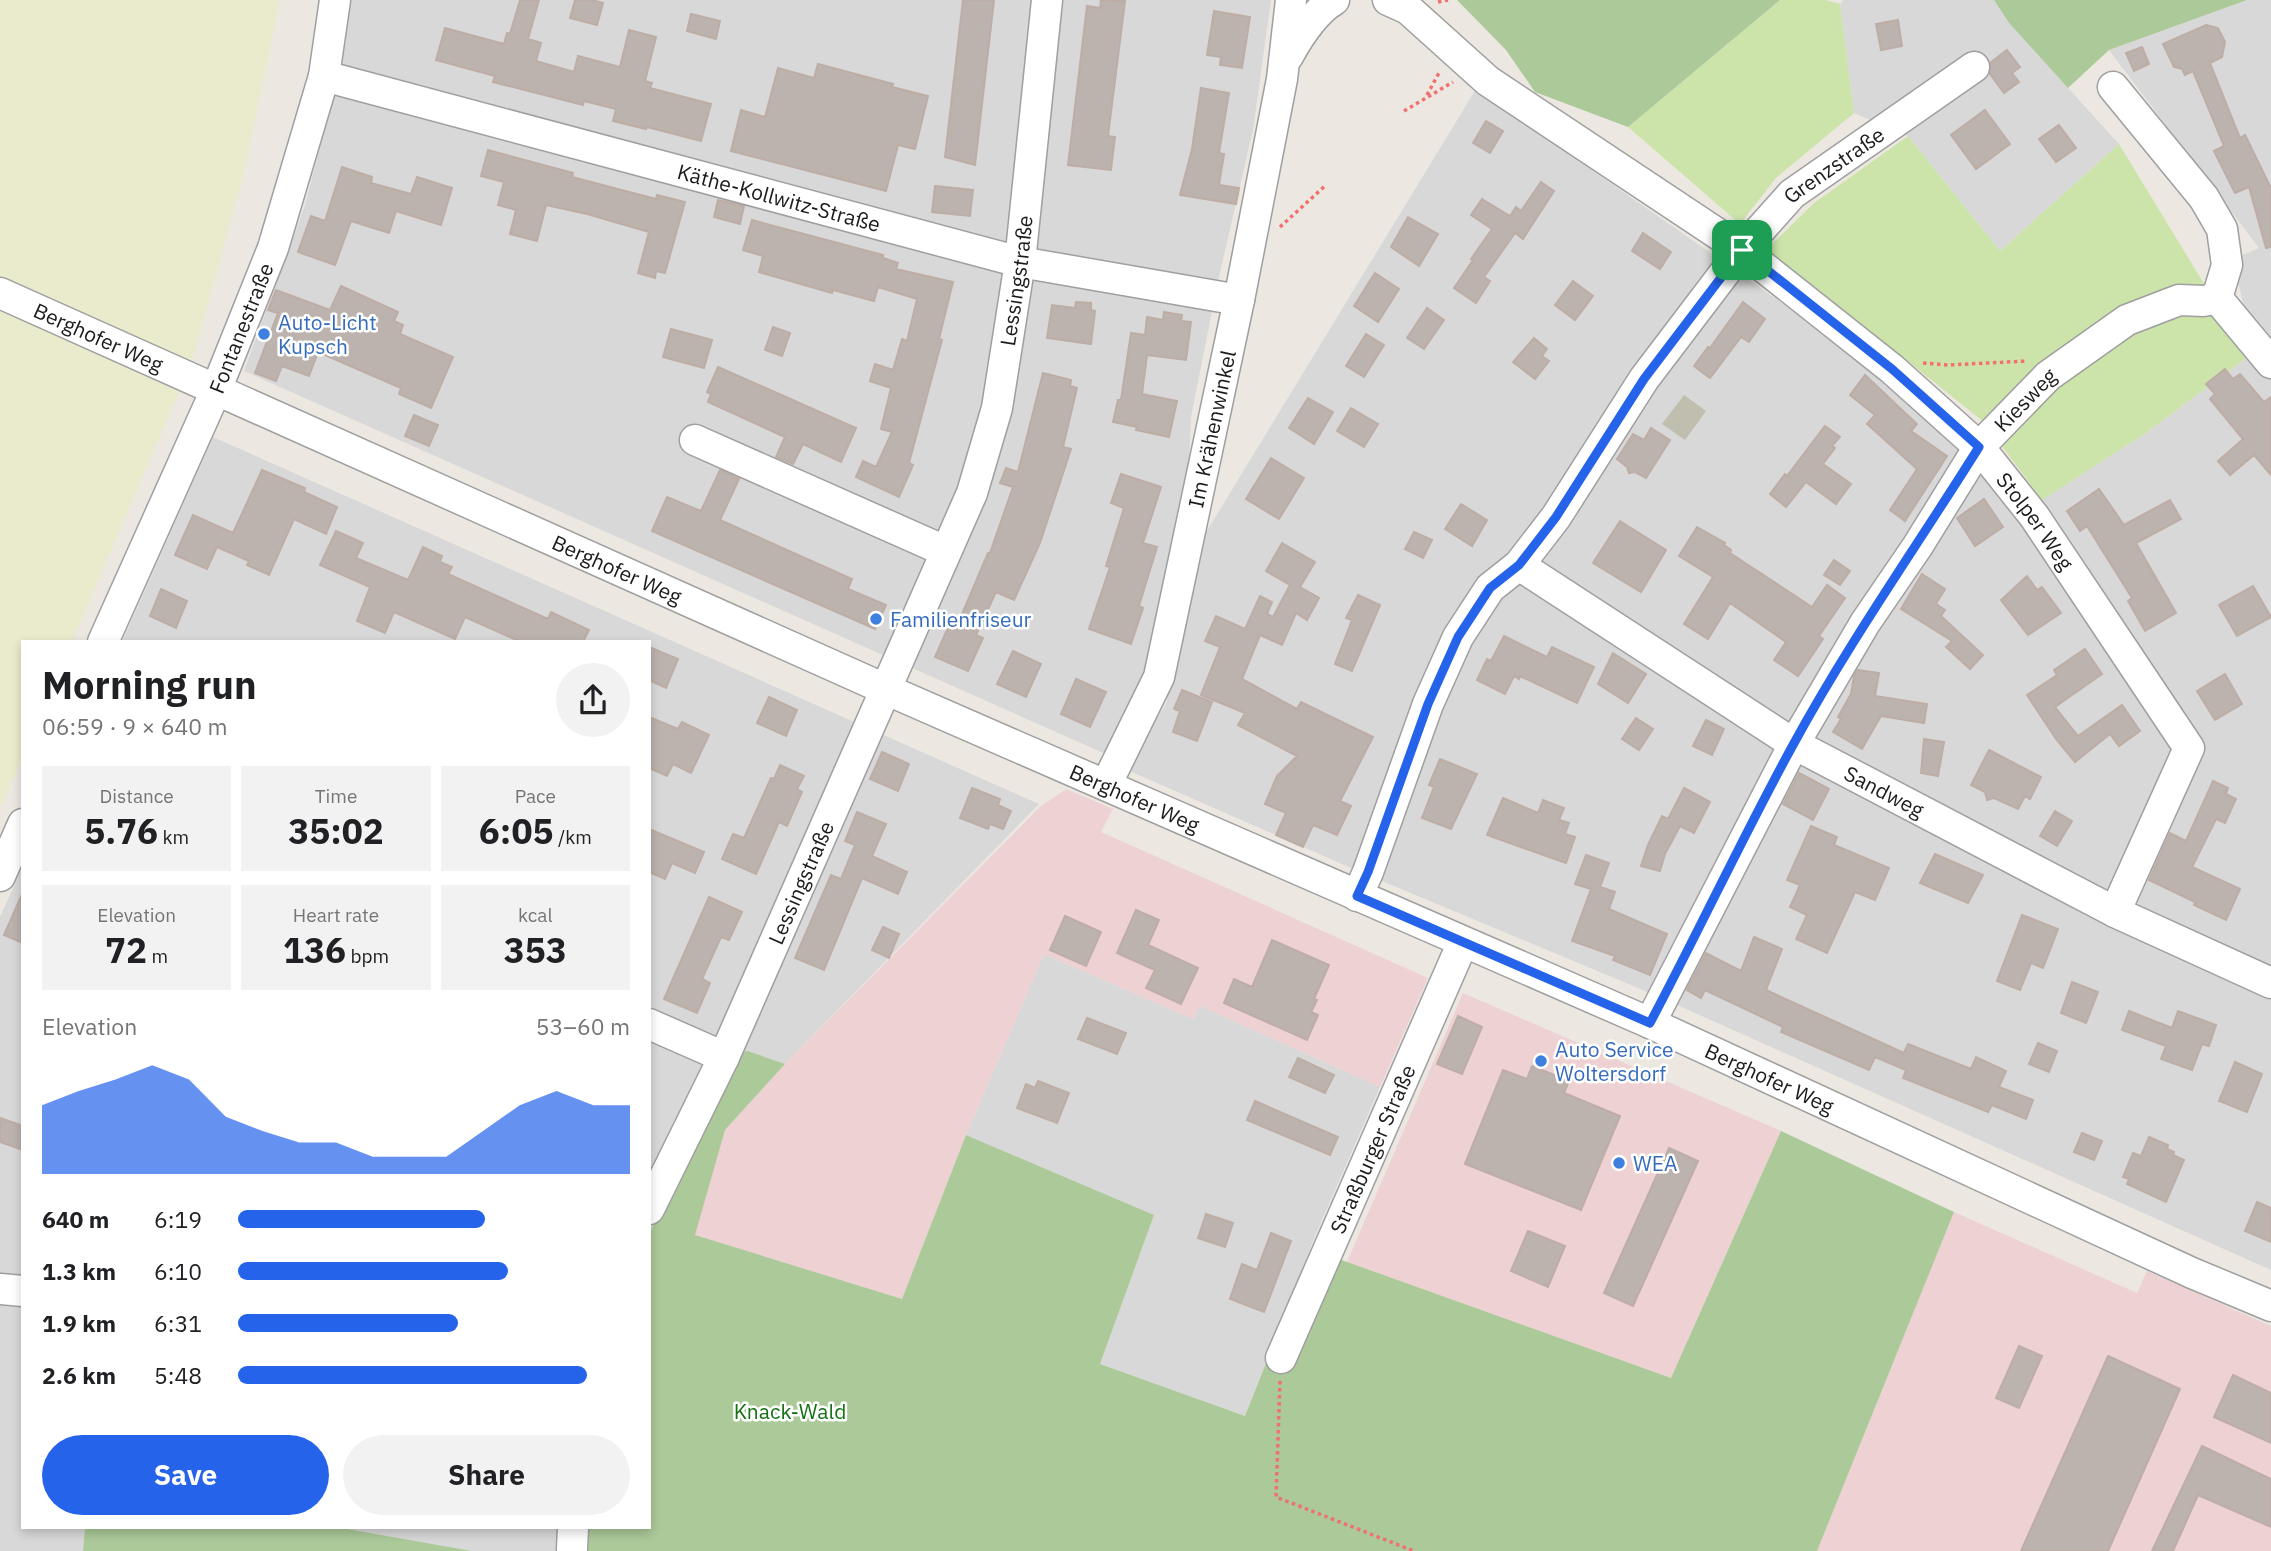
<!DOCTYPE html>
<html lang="en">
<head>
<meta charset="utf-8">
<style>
	:root { --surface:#fff; --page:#f2f2f2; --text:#202124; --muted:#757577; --accent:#2563eb }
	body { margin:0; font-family:"IBM Plex Sans",sans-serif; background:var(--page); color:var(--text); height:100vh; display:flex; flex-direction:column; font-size:26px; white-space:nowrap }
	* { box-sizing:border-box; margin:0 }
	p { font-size:23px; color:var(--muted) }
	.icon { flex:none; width:38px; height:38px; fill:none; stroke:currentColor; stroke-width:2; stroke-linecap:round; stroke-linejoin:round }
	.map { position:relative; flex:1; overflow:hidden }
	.drawer { position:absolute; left:21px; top:640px; width:630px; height:889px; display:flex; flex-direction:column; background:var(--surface); border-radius:0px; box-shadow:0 4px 10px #0003 }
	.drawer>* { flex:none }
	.pin { position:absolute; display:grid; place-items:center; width:60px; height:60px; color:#fff; margin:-30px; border-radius:14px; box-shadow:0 4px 10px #0006 }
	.round { display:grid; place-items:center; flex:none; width:74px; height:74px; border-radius:37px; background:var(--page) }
	.summary { display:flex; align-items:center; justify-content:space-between; height:119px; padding:0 21px }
	h1 { font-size:38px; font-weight:700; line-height:52px }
	.stats { display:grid; grid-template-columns:repeat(3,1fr); gap:10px; height:119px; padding:7px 21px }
	.stats div { display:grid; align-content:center; border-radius:0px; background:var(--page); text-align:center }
	.stats b { font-size:35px; font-weight:700 }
	.stats small { font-size:19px; font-weight:400 }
	.stats p { font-size:19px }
	.chart { height:196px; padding:14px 21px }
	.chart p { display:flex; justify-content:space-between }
	.chart svg { width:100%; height:126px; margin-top:7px; fill:var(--accent); opacity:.7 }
	.action { display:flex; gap:14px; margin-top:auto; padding:14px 21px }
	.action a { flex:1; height:80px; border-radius:42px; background:var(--accent); color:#fff; font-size:28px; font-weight:700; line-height:80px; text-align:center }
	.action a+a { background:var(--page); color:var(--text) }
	ul { padding:0 21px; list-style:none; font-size:23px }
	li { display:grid; grid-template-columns:112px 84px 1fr; align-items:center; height:52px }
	li i { height:18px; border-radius:9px; background:var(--accent) }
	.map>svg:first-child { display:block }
	.residential { fill:#d9d8d8 }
	.commercial { fill:#edd1d3 }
	.construction { fill:#c0beae }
	.farmland { fill:#eaeacd }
	.grass { fill:#cce4aa }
	.forest { fill:#abc999 }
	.building { fill:#bcb3ae; stroke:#bdada5; stroke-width:2 }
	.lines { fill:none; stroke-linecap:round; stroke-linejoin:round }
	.minor-casing { stroke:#9f9f9f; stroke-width:33 }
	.path { stroke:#f0716f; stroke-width:3.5; stroke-dasharray:3.5 3.5; stroke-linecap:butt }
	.minor { stroke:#fff; stroke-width:30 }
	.route-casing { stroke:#fff; stroke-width:14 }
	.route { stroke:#2563eb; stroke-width:9 }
	.shop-dot { fill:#3f7fe0; stroke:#fff; stroke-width:2.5 }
	.labels { text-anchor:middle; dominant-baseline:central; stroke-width:5; stroke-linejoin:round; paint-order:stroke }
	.street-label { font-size:21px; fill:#1b1b1b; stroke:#fff }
	.shop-label { font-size:21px; fill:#366cbe; stroke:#fff; text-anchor:start }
	.park-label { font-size:21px; fill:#137112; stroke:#fff }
</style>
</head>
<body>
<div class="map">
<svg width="2271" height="1551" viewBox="0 0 2271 1551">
	<rect width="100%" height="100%" fill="#ece8e1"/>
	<!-- residential -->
	<path class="residential" d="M351 0H1271L1253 130 1218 281 1191 417 1186 534 1151 696 1110 756 244 371 305 205 342 62Z
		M1843 0H1994L2009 23 2119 144 2000 251 1908 136 1854 113 1840 4Z
		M2247 0H2271V1270L1657 996 1351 868 1125 769 1166 704 1202 539 1476 89 1865 361 1960 443 2017 516 2146 433 2254 352 2233 259 2259 248 2109 50Z
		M213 437 1039 804 785 1064 748 1051 674 1183 649 1234V642H122Z
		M23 866V1528H85L83 1551H0V917Z
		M1044 954 1193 1019 1200 1006 1380 1087 1315 1236 1245 1416 1100 1364 1154 1215 966 1135Z
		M342 1528H580L576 1551H472Z"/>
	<!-- commercial -->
	<path class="commercial" d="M1066 789 1113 809 1101 832 1428 978 1380 1087 1200 1006 1193 1019 1044 954 966 1135 902 1299 694 1235 725 1130 785 1064 1040 807Z
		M1463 993 1781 1131 1671 1378 1347 1262Z
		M1954 1212 2137 1293 2147 1271 2271 1326V1551H1817Z"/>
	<!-- construction -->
	<path class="construction" d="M1684 395 1706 411 1685 440 1662 424Z"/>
	<!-- farmland -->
	<path class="farmland" d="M0 0H280L244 172 192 362 72 642H23V756L0 809Z"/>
	<!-- grass -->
	<path class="grass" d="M1780 0H1826L1840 4 1854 113 1776 178 1740 224 1628 127Z
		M1908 136 2000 251 2119 144 2206 287 2254 352 2146 433 2042 500 1984 422 1767 249 1814 203Z"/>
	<!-- forest -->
	<path class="forest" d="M1457 0H1780L1628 127 1535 92 1506 50Z
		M1994 0H2247L2109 50 2068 88 2009 23Z
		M748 1051 785 1064 725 1130 695 1235 902 1299 966 1135 1154 1215 1100 1364 1245 1416 1311 1249 1671 1378 1781 1131 1954 1212 1817 1551H576L580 1528H649V1234L740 1052Z
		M85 1528H342L472 1551H83Z"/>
	<!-- building -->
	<path class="building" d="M520 0H539L528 39 541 43 536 61 574 72 578 56 620 67 629 30 656 37 645 81 652 83 650 88 711 104 701 141 647 127 646 129 613 121 616 109 584 101 583 105 493 82 495 76 436 60 445 28 504 44 507 33 510 34Z
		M575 0H592L603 3 597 25 570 18Z
		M963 0H994L975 165 945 157Z
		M1101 0 1125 1 1108 136 1115 137 1111 170 1068 165 1087 6 1100 8Z
		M1214 11 1250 17 1242 68 1220 65 1221 57 1207 55Z
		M691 14 720 21 716 39 687 31Z
		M1898 20 1902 46 1881 50 1876 24Z
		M2206 25 2218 28 2225 42 2222 57 2210 63 2240 138 2245 135 2271 188V247L2266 248 2249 187 2235 193 2214 151 2224 146 2193 71 2185 75 2182 69 2174 67 2163 44Z
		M2142 47 2149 64 2134 71 2126 53Z
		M2007 50 2020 67 2012 73 2019 82 2004 93 1990 74V63Z
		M818 64 893 84 892 87 928 96 915 149 898 145 886 191 731 151 741 110 765 117 778 68 814 78Z
		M1201 88 1229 93 1219 153 1224 154 1219 185 1239 188 1236 204 1180 195 1192 149Z
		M1985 110 2010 144 1976 169 1951 135Z
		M1486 121 1503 131 1490 153 1473 143Z
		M2059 125 2076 148 2056 162 2039 139Z
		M488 150 573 173 572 177 656 199 657 195 685 202 665 273 656 271 655 278 638 273 649 232 587 214 546 205 537 241 510 234 516 210 498 205 504 182 481 176Z
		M342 167 372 177 371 183 411 194 417 177 452 188 441 225 396 211 389 233 351 221 335 265 298 252 311 216 325 221Z
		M1541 182 1554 191 1523 239 1515 233 1484 277 1490 281 1476 303 1454 288 1473 260 1471 259 1492 229 1471 215 1482 199 1510 216 1516 207 1521 211Z
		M935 186 973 190 970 216 932 212Z
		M718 200 744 206 740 224 714 217Z
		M1408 217 1438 234 1419 266 1391 247Z
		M752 220 883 255V258L898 263 896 269 953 282 939 339 942 340 909 463 913 465 899 497 856 477 863 461 876 467 892 432 881 429 891 388 870 381 875 364 893 370 902 339 907 341 917 299 878 287 874 301 833 290 832 293 759 272 763 256 743 250Z
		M1643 233 1671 252 1660 269 1632 251Z
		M1375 273 1399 289 1378 322 1354 306Z
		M1573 281 1593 296 1575 320 1555 305Z
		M341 286 398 312 394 321 403 325 400 334 453 357 431 408 399 394 401 388 318 352 309 376 282 366 276 381 255 373 278 313 268 310 276 290 330 310Z
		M1076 302 1091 303V310L1095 311 1091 344 1047 338 1052 305 1075 308Z
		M1743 302 1765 319 1749 342 1741 337 1710 378 1694 366 1708 347 1710 348Z
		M1427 308 1444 320 1424 349 1407 338Z
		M1164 312 1182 315 1181 321 1191 322 1186 360 1147 355 1142 394 1177 401 1169 437 1136 430 1137 427 1113 422 1118 400H1121L1131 333 1145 335 1147 317 1163 320Z
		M773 327 790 333 782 356 765 350Z
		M671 329 712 340 704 368 663 357Z
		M1366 334 1384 345 1364 377 1346 366Z
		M1534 338 1547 349 1542 356 1549 361 1535 379 1513 362Z
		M718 367 856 428 841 462 803 444 793 464 776 457 785 437 708 402 711 394 707 392Z
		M2225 369 2233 379 2240 374 2264 402 2271 397V475L2254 455 2230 475 2218 461 2243 439 2210 399 2215 394 2206 384Z
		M1043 373 1071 380 1070 386 1077 388 1063 447 1071 449 1040 543 1014 600 996 592 976 635 983 638 968 671 935 657 950 623 957 626 988 553H990L1013 487 1000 483 1006 468 1018 472Z
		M1865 375 1917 424 1911 431 1947 456 1905 521 1890 510 1917 469 1867 424 1875 415 1850 395Z
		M1308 398 1333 412 1314 444 1289 428Z
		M1351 408 1378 424 1364 447 1337 431Z
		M414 415 438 425 429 446 405 436Z
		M1825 426 1840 437 1832 446 1835 448 1823 464 1851 484 1836 504 1806 482 1786 507 1770 494 1785 474 1787 476Z
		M1651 428 1670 440 1646 478 1635 472 1629 473 1627 467 1617 459 1633 434 1644 440Z
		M1271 458 1304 478 1279 519 1246 499Z
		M262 470 305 488 304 492 337 507 326 534 294 519 269 575 247 565 249 561 217 547 207 569 175 555 193 515 233 533Z
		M720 470 739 479 720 520 852 579 848 589 886 605 875 629 652 531 667 497 701 511Z
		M1121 474 1161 487 1143 543 1157 547 1139 606 1143 608 1131 644 1089 629 1110 567 1106 566 1124 508 1111 503Z
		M2099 489 2124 525 2170 500 2181 519 2136 543 2176 613 2145 631 2128 601 2132 598 2087 526 2080 531 2067 511Z
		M1984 499 2003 527 1975 546 1957 518Z
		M1461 504 1487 520 1472 546 1445 529Z
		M1620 521 1666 550 1641 592 1593 563Z
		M1697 527 1725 543 1724 545 1731 550 1730 553 1812 607 1827 585 1845 598 1819 636 1823 639 1798 676 1774 660 1786 642 1730 603 1708 639 1684 624 1713 577 1679 556Z
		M336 531 363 543 356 558 408 580 423 547 442 556 440 562 452 567 448 574 548 619 551 612 589 630 583 642H521L465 617 455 639 394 612 385 633 357 621 370 587 320 565Z
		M1414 532 1432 540 1423 558 1405 549Z
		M1282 543 1315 562 1300 587 1319 598 1307 620 1296 613 1282 645 1260 635 1242 679 1297 709 1301 702 1373 737 1340 801 1351 806 1337 835 1313 825 1303 847 1276 835 1286 813 1265 804 1277 776 1297 756 1238 725 1245 713 1201 695 1220 647 1205 641 1216 616 1245 629 1260 596 1272 602 1267 614 1273 617 1290 585 1266 571Z
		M1834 560 1850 571 1840 585 1824 575Z
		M1922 574 1945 589 1936 604 1945 610 1941 616 1983 655 1970 669 1946 647 1952 641 1901 609Z
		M2027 576 2037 590 2042 587 2061 613 2028 635 2001 600Z
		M2253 586 2271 617 2237 636 2219 605Z
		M161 589 187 601 176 628 150 616Z
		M1358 595 1380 605 1352 671 1335 664 1352 620 1346 618Z
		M1504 636 1547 657 1552 647 1594 667 1577 703 1520 676 1519 679 1514 676 1505 694 1477 680 1487 659 1491 661Z
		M649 647 678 659 666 688 649 680Z
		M2085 649 2102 674 2055 707 2078 736 2122 705 2140 731 2119 746 2110 734 2075 762 2056 739 2027 695 2057 675 2054 670Z
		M1013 651 1041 664 1026 697 997 684Z
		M1613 653 1646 674 1628 703 1598 684Z
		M1858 670 1879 673 1875 696 1927 704 1924 723 1881 716 1862 749 1833 732 1841 719 1838 717 1851 694 1854 676Z
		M2225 674 2242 704 2215 720 2197 691Z
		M1076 679 1106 692 1090 727 1061 714Z
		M1182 690 1212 702 1197 741 1173 732 1180 711 1174 709Z
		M769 697 797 710 786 736 757 723Z
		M649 717 678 729 682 722 709 735 691 773 673 764 667 776 649 768Z
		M1636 718 1653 729 1639 750 1622 739Z
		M1706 720 1724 729 1712 755 1693 746Z
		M1924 739 1944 742 1938 776 1921 773Z
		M1989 750 2041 777 2030 799 2025 796 2018 809 1994 798 1987 800 1985 792 1971 785Z
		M882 752 909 764 898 791 870 779Z
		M1440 759 1477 774 1451 829 1422 818 1434 787 1429 785Z
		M780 765 804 776 797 789 802 792 787 826 779 822 756 874 722 859 733 834 744 838 771 778 774 779Z
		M1799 773 1829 789 1813 820 1783 804Z
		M2213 781 2228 788 2226 794 2236 799 2225 823 2216 819 2192 867 2240 889 2226 920 2194 905 2195 902 2149 880 2170 833 2186 841Z
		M972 788 1000 799 998 805 1011 811 1003 829 990 824 988 829 960 818Z
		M1684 788 1710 802 1694 833 1680 826 1665 854 1660 871 1641 866 1648 845 1662 816 1668 819Z
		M1503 798 1538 813 1543 800 1564 808 1559 820 1569 823 1565 834 1575 837 1566 863 1487 835Z
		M2055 811 2072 821 2057 846 2040 836Z
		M857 812 886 824 872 856 907 872 898 894 862 878 824 970 795 958 831 875 841 879 855 845 845 841Z
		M1811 826 1837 837 1834 845 1889 868 1875 900 1855 892 1827 953 1796 939 1807 915 1790 907 1800 885 1787 880Z
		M649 829 704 852 695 873 672 863 665 879 649 872Z
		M1935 854 1983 875 1968 903 1920 883Z
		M1586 855 1609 863 1600 887 1615 892 1609 909 1667 934 1650 975 1613 960 1615 956 1572 941 1591 889 1575 884Z
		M23 892V943L4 935Z
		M709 897 742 912 729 940 721 937 702 979 710 983 697 1013 664 999Z
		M1136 910 1159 920 1148 945 1198 968 1181 1004 1146 988 1155 970 1117 953Z
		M2022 915 2058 929 2043 968 2031 963 2020 990 1997 981Z
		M1065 916 1101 932 1086 966 1050 950Z
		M883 927 899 934 889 958 872 950Z
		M1754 937 1782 949 1766 990 1904 1053 1908 1044 1971 1069 1976 1057 2006 1071 1999 1087 2033 1100 2026 1119 1992 1105 1988 1112 1903 1078 1906 1070 1875 1057 1869 1070 1781 1032 1783 1027 1705 990 1701 998 1687 990 1706 953 1741 971Z
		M1272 940 1329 965 1314 999 1317 1000 1311 1012 1318 1015 1307 1040 1224 1003 1234 979 1252 987Z
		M2072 982 2098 992 2086 1023 2061 1013Z
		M2129 1011 2172 1028 2178 1011 2216 1025 2209 1046 2202 1044 2192 1070 2161 1059 2166 1046 2122 1030Z
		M1458 1016 1482 1027 1462 1074 1437 1064Z
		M1087 1018 1126 1033 1117 1054 1078 1039Z
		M2038 1043 2057 1051 2049 1072 2029 1064Z
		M1298 1058 1334 1075 1325 1093 1289 1077Z
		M2235 1062 2262 1074 2247 1112 2219 1101Z
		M1532 1066 1569 1081 1564 1093 1620 1116 1581 1210 1465 1164 1503 1070 1527 1079Z
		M1038 1081 1069 1093 1057 1123 1017 1108 1026 1084 1035 1088Z
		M1255 1101 1338 1137 1330 1155 1247 1120Z
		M0 1118 23 1126V1150L0 1142Z
		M2082 1133 2102 1141 2094 1160 2074 1152Z
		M2149 1137 2168 1145 2167 1149 2174 1152 2173 1155 2184 1160 2166 1202 2127 1184 2129 1179 2123 1177 2133 1153 2141 1156Z
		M1669 1148 1698 1161 1633 1306 1604 1293Z
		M2257 1202 2271 1208V1242L2245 1231Z
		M1206 1214 1233 1223 1225 1247 1198 1238Z
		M1528 1231 1565 1246 1548 1287 1511 1271Z
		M1271 1233 1291 1241 1264 1312 1230 1299 1242 1264 1257 1270Z
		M2019 1346 2042 1356 2019 1408 1996 1398Z
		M2108 1356 2180 1389 2108 1551H2021Z
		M2233 1375 2271 1393V1443L2214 1417Z
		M2202 1446 2271 1479V1527L2198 1495 2173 1551H2152Z"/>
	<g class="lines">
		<defs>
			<g id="minor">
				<path id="s1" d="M1388 0 1408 9 1488 81 1742 250 1892 369 1979 447 2034 516 2189 748 2115 912"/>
				<path d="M1288 56C1299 36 1314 12 1334 0"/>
				<path id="s2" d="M324 76 1020 262 1239 300"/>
				<path d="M2113 87 2204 198 2222 229 2227 265 2217 298 2271 363"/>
				<path id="s3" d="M0 293 885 689 1650 1023 2192 1273 2271 1306"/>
				<path d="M695 440 945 551"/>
				<path id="s4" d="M1519 565 1794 744 2115 912 2271 983"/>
				<path id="s5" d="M103 642 216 390 273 248 324 76 335 0"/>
				<path id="s6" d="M1106 785 1159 677 1239 300 1282 79 1291 0"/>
				<path d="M0 876 23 824"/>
				<path id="s7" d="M1357 896 1368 872 1428 704 1458 637 1490 588 1519 565 1556 517 1644 379 1742 250 1792 194 1974 67"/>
				<path id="s8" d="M1650 1023 1794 744 1865 623 1917 547 1979 447 2048 376 2127 320 2179 300 2204 301 2217 298"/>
				<path d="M649 1024 724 1057"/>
				<path id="s9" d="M649 1209 724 1057 972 493 997 408 1020 262 1047 0"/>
				<path d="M0 1289 23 1291"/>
				<path id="s10" d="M1281 1358 1463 942"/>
				<path d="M572 1549 573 1528"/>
			</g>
		</defs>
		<!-- minor casing -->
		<use href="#minor" class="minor-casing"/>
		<!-- path -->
		<path class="path" d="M1438 2 1448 0
			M1427 95 1440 71
			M1404 111 1453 82
			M1280 227 1326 185
			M1923 363 1948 365 2027 361
			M1280 1381 1276 1497 1414 1551"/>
		<!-- minor -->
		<use href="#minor" class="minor"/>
	</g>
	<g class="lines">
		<defs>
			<path id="route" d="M1742 250 1892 369 1979 447C1917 546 1849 642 1793 745 1743 836 1699 931 1650 1023L1357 896 1368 872 1428 704 1458 637 1490 588 1519 565 1556 517 1644 379Z"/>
		</defs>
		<!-- route casing -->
		<use href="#route" class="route-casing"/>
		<!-- route -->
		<use href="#route" class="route"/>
	</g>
	<!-- markers -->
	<g class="shop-dot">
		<circle cx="264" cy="334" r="7"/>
		<circle cx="876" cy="619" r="7"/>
		<circle cx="1541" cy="1061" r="7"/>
		<circle cx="1619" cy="1163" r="7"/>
	</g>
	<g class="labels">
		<!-- street labels -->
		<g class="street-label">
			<text stroke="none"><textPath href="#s7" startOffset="886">Grenzstraße</textPath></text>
			<text stroke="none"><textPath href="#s2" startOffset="471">Käthe-Kollwitz-Straße</textPath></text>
			<text stroke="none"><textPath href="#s9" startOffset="1003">Lessingstraße</textPath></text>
			<text stroke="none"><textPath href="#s5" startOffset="343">Fontanestraße</textPath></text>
			<text stroke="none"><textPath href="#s3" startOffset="108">Berghofer Weg</textPath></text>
			<text stroke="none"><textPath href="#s8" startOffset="730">Kiesweg</textPath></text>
			<text stroke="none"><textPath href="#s6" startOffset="374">Im Krähenwinkel</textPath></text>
			<text stroke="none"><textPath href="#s1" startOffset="836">Stolper Weg</textPath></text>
			<text stroke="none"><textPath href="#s3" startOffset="676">Berghofer Weg</textPath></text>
			<text stroke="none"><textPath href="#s4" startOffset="430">Sandweg</textPath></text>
			<text stroke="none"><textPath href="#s3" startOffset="1242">Berghofer Weg</textPath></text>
			<text stroke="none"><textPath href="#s9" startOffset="360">Lessingstraße</textPath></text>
			<text stroke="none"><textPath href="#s3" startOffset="1936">Berghofer Weg</textPath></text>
			<text stroke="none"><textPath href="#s10" startOffset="228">Straßburger Straße</textPath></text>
		</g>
		<!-- shop labels -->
		<g class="shop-label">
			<text x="278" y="322">Auto-Licht<tspan x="278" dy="24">Kupsch</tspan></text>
			<text x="890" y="619">Familienfriseur</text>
			<text x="1555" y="1049">Auto Service<tspan x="1555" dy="24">Woltersdorf</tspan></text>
			<text x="1633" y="1163">WEA</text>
		</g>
		<!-- park labels -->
		<g class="park-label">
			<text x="790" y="1411">Knack-Wald</text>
		</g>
	</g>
</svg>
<div class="pin" style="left:1742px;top:250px;background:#1e9e55"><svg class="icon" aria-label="arrive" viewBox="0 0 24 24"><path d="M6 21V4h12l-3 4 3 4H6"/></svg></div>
<section class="drawer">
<div class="summary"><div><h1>Morning run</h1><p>06:59 · 9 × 640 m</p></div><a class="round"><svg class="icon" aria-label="share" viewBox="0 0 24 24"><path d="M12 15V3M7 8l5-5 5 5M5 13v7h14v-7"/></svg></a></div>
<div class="stats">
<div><p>Distance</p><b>5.76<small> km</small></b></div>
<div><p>Time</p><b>35:02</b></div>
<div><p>Pace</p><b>6:05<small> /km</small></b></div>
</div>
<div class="stats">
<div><p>Elevation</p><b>72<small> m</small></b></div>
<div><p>Heart rate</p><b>136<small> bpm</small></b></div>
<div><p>kcal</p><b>353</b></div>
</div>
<div class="chart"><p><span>Elevation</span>53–60 m</p>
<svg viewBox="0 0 160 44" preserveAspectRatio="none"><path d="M0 44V20L10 15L20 11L30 6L40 11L50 24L60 29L70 33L80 33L90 38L100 38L110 38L120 29L130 20L140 15L150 20L160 20V44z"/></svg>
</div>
<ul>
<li><b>640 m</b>6:19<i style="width:63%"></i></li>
<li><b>1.3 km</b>6:10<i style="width:69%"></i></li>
<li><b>1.9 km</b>6:31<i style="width:56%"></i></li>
<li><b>2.6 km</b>5:48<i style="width:89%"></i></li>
</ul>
<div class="action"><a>Save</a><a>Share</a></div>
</section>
</div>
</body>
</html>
